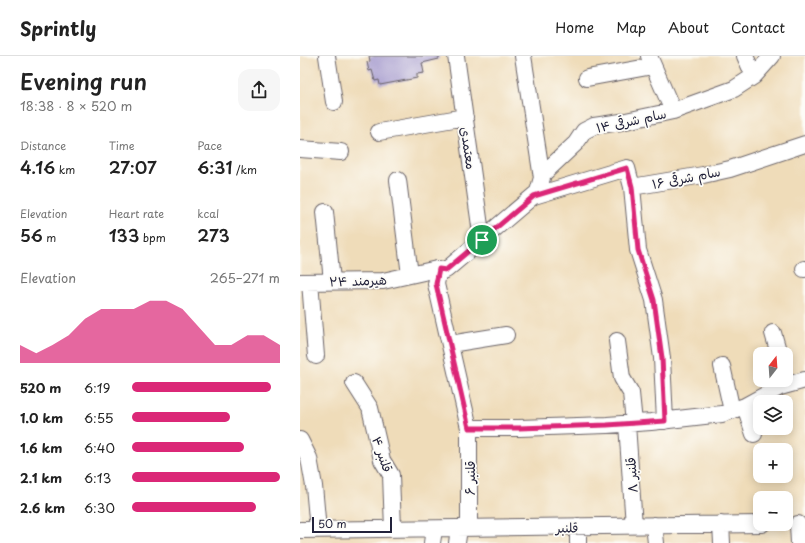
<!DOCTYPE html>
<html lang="en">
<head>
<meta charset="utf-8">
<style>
	:root { --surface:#fff; --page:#f6f6f6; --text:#222; --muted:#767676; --line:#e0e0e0; --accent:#db2777 }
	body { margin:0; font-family:"Playpen Sans","Playpen Sans Arabic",sans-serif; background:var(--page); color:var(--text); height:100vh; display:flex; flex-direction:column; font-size:15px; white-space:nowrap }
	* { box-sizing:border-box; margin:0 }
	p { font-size:13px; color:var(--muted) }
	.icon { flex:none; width:22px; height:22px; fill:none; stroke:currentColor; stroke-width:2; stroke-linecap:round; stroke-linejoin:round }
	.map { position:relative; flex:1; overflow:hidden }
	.details { display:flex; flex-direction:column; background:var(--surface); width:300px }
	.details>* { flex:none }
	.needle { width:26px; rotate:17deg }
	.fabs { position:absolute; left:453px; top:291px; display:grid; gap:8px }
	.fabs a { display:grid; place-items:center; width:40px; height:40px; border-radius:8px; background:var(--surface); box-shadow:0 2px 10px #0003; font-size:20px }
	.scale { position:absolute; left:12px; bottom:10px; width:80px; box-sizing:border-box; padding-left:4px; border:2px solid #22223b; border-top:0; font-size:11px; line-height:14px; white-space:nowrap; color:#22223b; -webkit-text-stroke:3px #fdfcf7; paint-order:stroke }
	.pin { position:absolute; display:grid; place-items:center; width:34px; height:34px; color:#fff; margin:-17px; border:2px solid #fff; border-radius:50%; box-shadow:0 1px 4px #0007 }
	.round { display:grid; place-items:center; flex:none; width:42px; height:42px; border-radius:12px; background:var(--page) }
	.head { display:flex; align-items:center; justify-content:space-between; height:68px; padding:0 20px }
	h1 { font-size:22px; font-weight:600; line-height:30px }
	.stats { display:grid; grid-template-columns:repeat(3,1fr); gap:6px; height:68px; padding:4px 20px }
	.stats div { display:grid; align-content:center }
	.stats b { font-size:17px; font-weight:600 }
	.stats small { font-size:11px; font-weight:400 }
	.stats p { font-size:11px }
	.chart { height:112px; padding:8px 20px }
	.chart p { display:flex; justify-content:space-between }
	.chart svg { width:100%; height:72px; margin-top:4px; fill:var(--accent); opacity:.7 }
	ul { padding:0 20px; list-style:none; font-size:13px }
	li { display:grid; grid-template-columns:64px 48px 1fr; align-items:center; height:30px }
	li i { height:10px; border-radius:5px; background:var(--accent) }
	header { display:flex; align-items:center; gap:24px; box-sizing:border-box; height:56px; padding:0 20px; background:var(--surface); border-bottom:1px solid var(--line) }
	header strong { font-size:19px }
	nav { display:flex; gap:22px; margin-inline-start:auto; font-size:14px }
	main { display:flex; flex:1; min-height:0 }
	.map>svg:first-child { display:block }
	.building { fill:#a79dcf }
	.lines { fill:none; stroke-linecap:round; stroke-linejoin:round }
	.minor-casing { stroke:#6a6367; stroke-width:18 }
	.minor { stroke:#fff; stroke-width:16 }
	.route-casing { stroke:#fff; stroke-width:8 }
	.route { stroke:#db2777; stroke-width:5 }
	.labels { text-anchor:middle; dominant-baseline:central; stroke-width:3.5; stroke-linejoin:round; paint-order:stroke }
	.street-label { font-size:13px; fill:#22223b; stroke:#fdfcf7 }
</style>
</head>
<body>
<header>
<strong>Sprintly</strong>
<nav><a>Home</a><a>Map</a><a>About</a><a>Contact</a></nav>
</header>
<main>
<section class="details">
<div class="head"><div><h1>Evening run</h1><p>18:38 · 8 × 520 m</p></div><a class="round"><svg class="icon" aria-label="share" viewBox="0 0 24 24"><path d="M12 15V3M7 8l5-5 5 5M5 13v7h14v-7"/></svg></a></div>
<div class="stats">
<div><p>Distance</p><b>4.16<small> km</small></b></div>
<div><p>Time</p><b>27:07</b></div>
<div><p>Pace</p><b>6:31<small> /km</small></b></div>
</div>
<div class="stats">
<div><p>Elevation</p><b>56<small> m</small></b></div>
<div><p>Heart rate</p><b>133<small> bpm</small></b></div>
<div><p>kcal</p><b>273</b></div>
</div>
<div class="chart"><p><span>Elevation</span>265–271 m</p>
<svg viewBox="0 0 160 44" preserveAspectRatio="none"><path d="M0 44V33L10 38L20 33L30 27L40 17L50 11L60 11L70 11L80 6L90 6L100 11L110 22L120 33L130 33L140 27L150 27L160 33V44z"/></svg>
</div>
<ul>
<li><b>520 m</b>6:19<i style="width:94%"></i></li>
<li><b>1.0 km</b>6:55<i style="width:66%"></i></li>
<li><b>1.6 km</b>6:40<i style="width:76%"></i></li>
<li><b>2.1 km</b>6:13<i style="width:100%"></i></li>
<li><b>2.6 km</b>6:30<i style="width:84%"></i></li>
</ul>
</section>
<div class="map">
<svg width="505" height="487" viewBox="0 0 505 487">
	<rect width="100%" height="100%" fill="#fdfcf7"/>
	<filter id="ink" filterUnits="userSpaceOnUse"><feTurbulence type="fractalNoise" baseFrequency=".025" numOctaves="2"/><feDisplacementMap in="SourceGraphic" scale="8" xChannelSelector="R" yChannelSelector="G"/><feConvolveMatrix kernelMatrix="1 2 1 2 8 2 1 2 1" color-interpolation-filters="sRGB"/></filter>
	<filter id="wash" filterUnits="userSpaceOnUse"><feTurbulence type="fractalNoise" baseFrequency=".012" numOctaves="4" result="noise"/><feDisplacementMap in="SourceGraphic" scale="16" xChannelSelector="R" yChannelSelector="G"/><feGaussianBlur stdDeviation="0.9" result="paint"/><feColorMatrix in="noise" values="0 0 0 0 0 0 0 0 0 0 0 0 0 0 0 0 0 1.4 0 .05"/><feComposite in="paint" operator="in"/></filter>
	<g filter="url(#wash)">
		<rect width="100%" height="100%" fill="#efdcb9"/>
		<g id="blocks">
			<!-- building -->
			<path class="building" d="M69 0H139V3L122 7 124 17 117 18V22L80 29 79 24 75 25 72 14 69 15 67 6 70 5Z"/>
		</g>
	</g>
	<g filter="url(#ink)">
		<use href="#blocks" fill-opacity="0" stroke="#6a6367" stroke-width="1"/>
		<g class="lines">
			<defs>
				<path id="minor" d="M27 0 34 46
					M156 0 182 184
					M223 0 242 122
					M349 0 373 55
					M445 0 454 20
					M287 22 353 10
					M79 76 165 61
					M0 93 41 96
					M98 124 110 219
					M332 131 338 194 354 244 362 302 365 365
					M234 140 327 112 332 131 403 119 430 113 505 88
					M25 156 32 225
					M139 213 136 228 169 372V472
					M504 213H505
					M0 226 83 225 137 213 146 214 238 136 243 118 276 87 284 75 294 70 321 66 373 55 434 33 454 20 472 0
					M10 226 16 300
					M473 277 479 298
					M317 285 322 322 331 337 334 367
					M150 288 206 279
					M422 310 432 355
					M54 327 70 352 82 404 91 419 93 473
					M445 350 454 378
					M327 368 334 470
					M169 372H219L307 369 351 366 422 358 445 350 480 331 505 324
					M0 384 9 402 14 430 18 474
					M421 468 422 487
					M498 468 499 487
					M354 469 356 487
					M278 470V487
					M0 474 462 468
					M132 487 134 473
					M157 487 159 472"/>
			</defs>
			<!-- minor casing -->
			<use href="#minor" class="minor-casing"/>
			<!-- minor -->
			<use href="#minor" class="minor"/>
		</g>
	</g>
	<g class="lines" filter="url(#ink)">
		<defs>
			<path id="route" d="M327 112 332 131 338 194 354 244 362 302 365 365 307 369 219 372H169L136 228 139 213 146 214 234 140Z"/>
		</defs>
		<!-- route casing -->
		<use href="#route" class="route-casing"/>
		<!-- route -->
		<use href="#route" class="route"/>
	</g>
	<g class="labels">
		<!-- street labels -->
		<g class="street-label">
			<text transform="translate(331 64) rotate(-12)">سام شرقی ۱۴</text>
			<text transform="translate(169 92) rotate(82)">معتمدی</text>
			<text transform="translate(386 121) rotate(-11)">سام شرقی ۱۶</text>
			<text transform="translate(58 224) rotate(-2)">هیرمند ۲۴</text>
			<text transform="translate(83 398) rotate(71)">قلنبر ۴</text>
			<text transform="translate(331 419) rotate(-94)">قلنبر ۸</text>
			<text transform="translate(169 422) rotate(-90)">قلنبر ۶</text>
			<text transform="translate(267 471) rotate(-1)">قلنبر</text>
		</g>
	</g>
</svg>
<div class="fabs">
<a><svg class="needle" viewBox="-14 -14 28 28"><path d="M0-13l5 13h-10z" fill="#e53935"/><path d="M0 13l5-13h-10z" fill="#767676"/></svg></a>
<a><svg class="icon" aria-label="layers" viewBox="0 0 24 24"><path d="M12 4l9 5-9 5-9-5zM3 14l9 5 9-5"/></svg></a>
<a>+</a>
<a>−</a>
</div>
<div class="scale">50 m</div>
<div class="pin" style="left:182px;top:184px;background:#1e9e55"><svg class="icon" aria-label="arrive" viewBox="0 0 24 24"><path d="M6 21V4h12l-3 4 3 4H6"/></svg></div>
</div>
</main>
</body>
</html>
